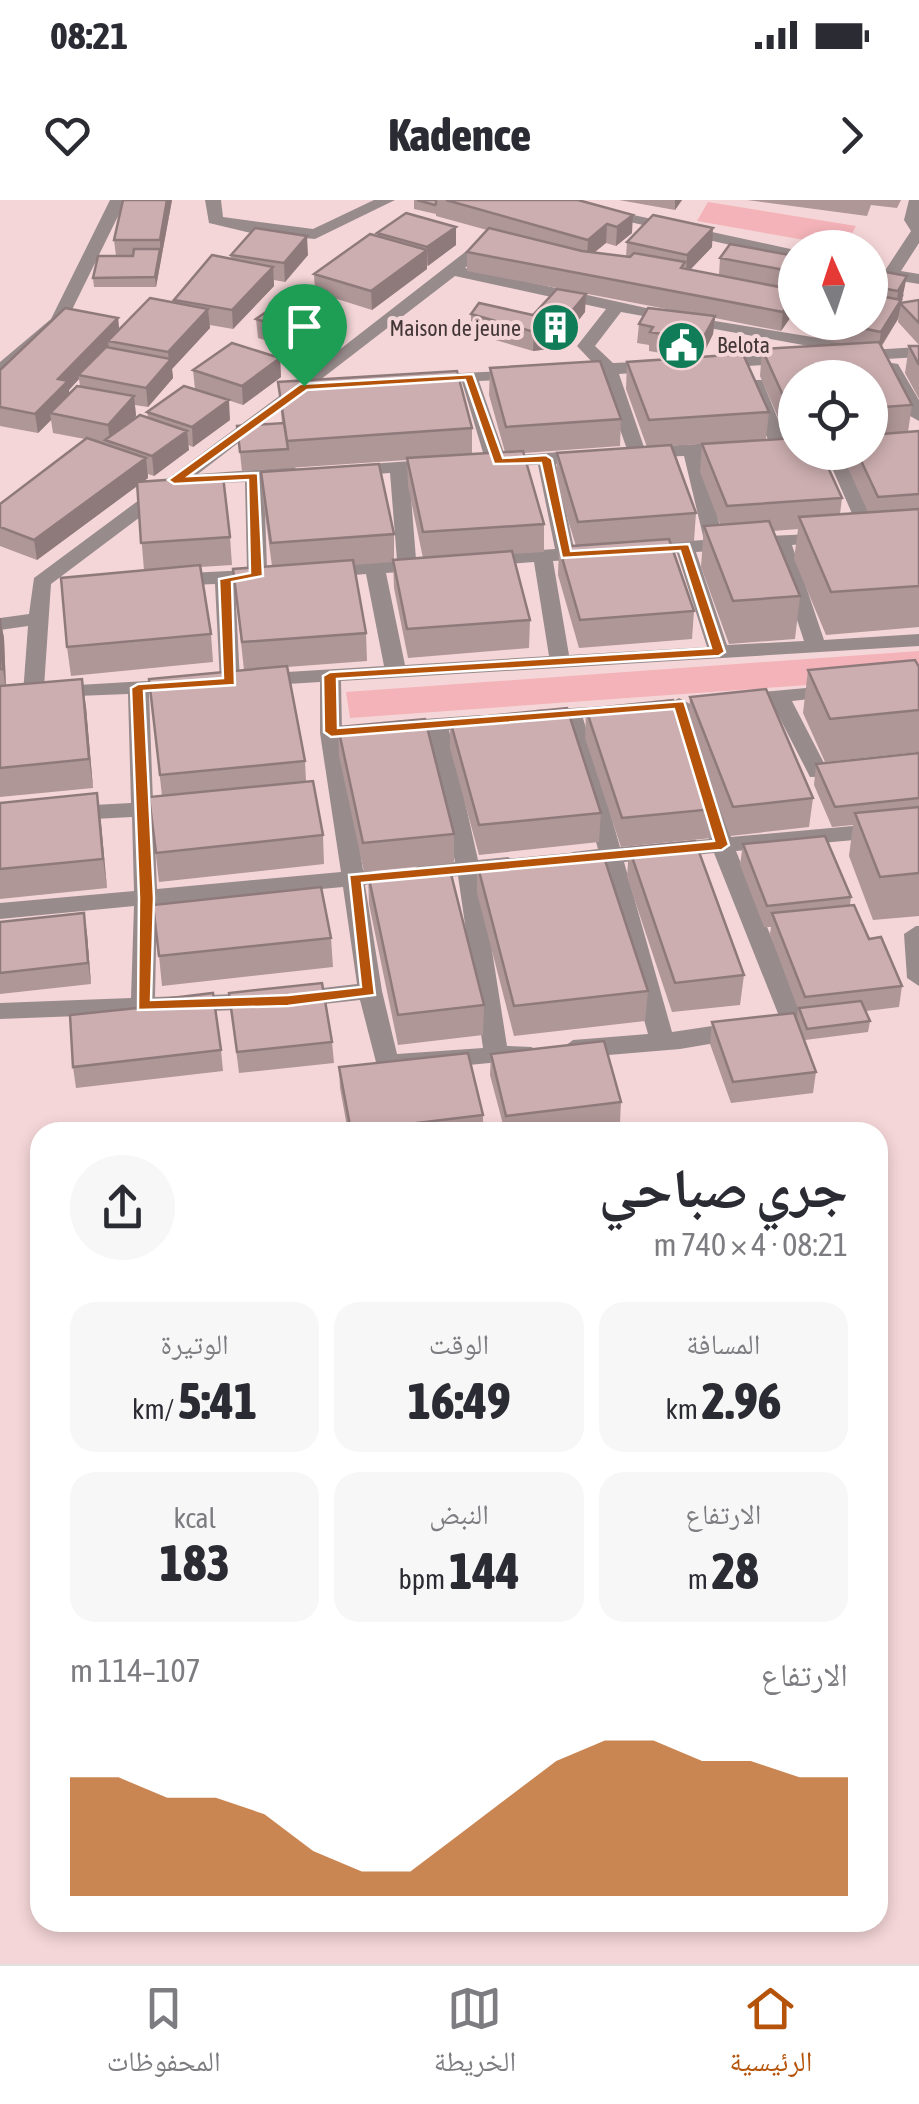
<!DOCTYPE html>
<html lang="ar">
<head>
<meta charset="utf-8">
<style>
	:root { --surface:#fff; --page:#f7f7f7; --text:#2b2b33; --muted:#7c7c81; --line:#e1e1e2; --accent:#b45309 }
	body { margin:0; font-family:"Asap Condensed","Noto Naskh Arabic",sans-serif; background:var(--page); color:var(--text); direction:rtl; height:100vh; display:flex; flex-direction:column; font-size:38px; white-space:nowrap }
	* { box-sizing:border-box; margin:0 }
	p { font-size:32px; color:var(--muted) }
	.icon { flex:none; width:55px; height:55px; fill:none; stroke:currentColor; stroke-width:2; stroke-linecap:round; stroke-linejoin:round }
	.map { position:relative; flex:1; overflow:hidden; direction:ltr }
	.sheet { position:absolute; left:30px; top:922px; width:858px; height:810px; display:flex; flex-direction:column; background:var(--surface); border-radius:30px; box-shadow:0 5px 15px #0003; direction:rtl }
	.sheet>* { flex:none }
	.needle { width:65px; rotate:357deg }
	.controls { position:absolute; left:778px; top:30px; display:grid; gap:20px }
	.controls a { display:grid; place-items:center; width:110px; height:110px; border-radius:50%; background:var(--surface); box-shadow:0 5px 15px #0003; font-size:50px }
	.pin { position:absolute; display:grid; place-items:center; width:85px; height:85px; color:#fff; margin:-102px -42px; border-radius:50% 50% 50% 0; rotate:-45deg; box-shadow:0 0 10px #0007 }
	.pin .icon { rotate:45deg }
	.round { display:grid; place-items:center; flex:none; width:105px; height:105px; border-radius:52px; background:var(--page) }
	.head { display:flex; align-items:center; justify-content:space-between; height:170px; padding:0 40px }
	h1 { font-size:55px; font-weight:800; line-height:75px }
	.stats { display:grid; grid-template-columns:repeat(3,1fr); gap:15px; height:170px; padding:10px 40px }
	.stats div { display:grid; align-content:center; border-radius:25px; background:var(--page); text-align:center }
	.stats b { font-size:50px; font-weight:800 }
	.stats small { font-size:28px; font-weight:400 }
	.stats p { font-size:28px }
	.chart { height:280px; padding:20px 40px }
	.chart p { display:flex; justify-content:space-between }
	.chart svg { width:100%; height:180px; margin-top:10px; fill:var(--accent); opacity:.7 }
	.status { display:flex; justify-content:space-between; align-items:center; height:70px; padding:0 50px; background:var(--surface); direction:ltr }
	.status svg { height:28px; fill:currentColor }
	header { display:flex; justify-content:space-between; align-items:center; height:130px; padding:0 40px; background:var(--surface); font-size:45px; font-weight:800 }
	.menu { display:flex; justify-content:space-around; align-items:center; height:140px; border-top:2px solid var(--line); background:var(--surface); font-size:28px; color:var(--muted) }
	.menu a { display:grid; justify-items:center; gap:5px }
	.menu .on { color:var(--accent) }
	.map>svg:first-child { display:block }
	.green { fill:#f3b3b8 }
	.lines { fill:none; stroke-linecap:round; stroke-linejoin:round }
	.minor { fill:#988b8c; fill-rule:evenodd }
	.wall { fill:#af9697; fill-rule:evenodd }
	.shaded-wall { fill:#8f7a7b }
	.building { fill:#ccaeb0; stroke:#8f7a7b; stroke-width:2.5 }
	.route { fill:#b45309; stroke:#fff; stroke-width:2.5; fill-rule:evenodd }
	.labels { text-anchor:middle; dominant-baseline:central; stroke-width:8; stroke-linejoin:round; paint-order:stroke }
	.far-poi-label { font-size:22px; fill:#423636; stroke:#f5d6d8; text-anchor:end }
</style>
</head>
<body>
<div class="status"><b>08:21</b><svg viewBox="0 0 49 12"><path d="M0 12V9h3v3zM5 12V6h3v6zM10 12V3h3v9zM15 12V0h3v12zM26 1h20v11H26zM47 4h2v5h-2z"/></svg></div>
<header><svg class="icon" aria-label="forward" viewBox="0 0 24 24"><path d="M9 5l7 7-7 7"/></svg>Kadence<svg class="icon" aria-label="heart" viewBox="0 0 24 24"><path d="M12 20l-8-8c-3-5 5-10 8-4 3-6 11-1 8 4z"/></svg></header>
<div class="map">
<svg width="919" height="1764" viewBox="0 0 919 1764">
	<rect width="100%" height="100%" fill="#f5d6d8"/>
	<!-- green -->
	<path class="green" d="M708 2 856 26 845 47 697 21Z
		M919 451V477L350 518 346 492Z"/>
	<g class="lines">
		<!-- minor -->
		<path class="minor" d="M110 0H126L64 126 0 176V162L51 119Z
			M205 0H221L223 17 313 29 374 0H395L315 39 255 34 209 23Z
			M534 0H564L795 50V60Z
			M909 0H919V43L901 71 919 74V84L870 76V66L886 69 911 31 904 20Z
			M478 42 492 45 465 68 678 115 861 145 870 150 919 147V157L854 161 848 160 847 153 621 112 595 146 613 163 659 161 668 166 659 171 619 174 644 247 768 240 747 184 750 180H762L786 239 795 238V250L702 255 723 338 836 333V341L792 345 824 440 919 434V446L341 481 342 533 363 670 377 672 380 677 377 682 365 685 382 791 397 854 483 848 458 676 418 680 407 673 418 666 455 662 428 531 396 533 385 527 396 521 480 515 488 516 491 521 488 526 449 530 478 660 508 657 519 664 508 671 480 674 507 846 532 847 535 853 532 859 387 873 378 870 360 800 288 808 0 819V803L131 798 134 706 0 719V703L134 691 132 617 0 624V610L131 603 128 494 26 498 23 494 28 426 0 430V418L29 414 34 378 298 182ZM455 76 606 109 577 146 594 164 570 166 561 171 570 176 601 175 630 258 684 256 704 340 639 344 629 350 639 356 677 353 707 447 569 455 553 361 589 359 599 353 589 347 574 348 556 264 589 262 598 256 589 250 505 256 479 181 520 179 529 174 526 170 419 175V183L462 182 487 266 538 265 555 349 480 354 470 360 480 366 534 362 549 456 405 465 386 373 425 370 435 364 432 360 416 359 409 272 439 271 448 265 439 259 342 266V274L349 276 390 273 397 360 320 366 310 372 320 378 366 374 384 466 255 474 245 480 255 486 320 482V533L341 672 157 689 154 616 185 614 196 607 185 600 153 602 149 493 180 491 190 485 180 479 44 487 51 384 184 284 245 282 247 370 171 374 161 380 171 386 215 384 220 482 230 488 237 486 240 482 235 383 265 381 275 375 267 369 264 281 294 279 303 273 294 267 198 274ZM773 347 804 441 727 445 696 352ZM343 687 357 784 288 792 155 797 157 704Z
			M794 154 803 159 800 163 714 168 705 163 714 158Z
			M892 163 898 164 919 200V221L910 216 883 168Z
			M825 252H843L881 334 878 338 871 340 861 334Z
			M839 485 849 491 846 495 792 501 825 565 855 566 858 571 855 576 810 577 772 503 739 506 728 500 739 494Z
			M679 498 690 504 731 637 919 620V634L736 651 806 822 803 828 680 849 573 858 564 855 561 849 573 840 648 834 601 664 573 666 562 659 573 652 598 649 562 520 535 522 524 516 535 510 627 505 631 509 627 513 583 518 620 647 709 639 668 504ZM714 653 779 816 672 832 624 662Z
			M916 726H919V786L907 778 904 734Z"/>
	</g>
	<!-- wall -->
	<path class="wall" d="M172 0 156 87H94L93 78 116 56 114 40Z
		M414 0H578L632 33 616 46 606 43 594 53 626 57 627 42 712 47 690 70 719 75 720 58 795 56V111L781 131 715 118 713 134 702 157 769 212 766 239 671 246 696 313 694 341 670 343 694 411 692 439 579 448 558 375 559 347 576 346 556 281 557 253 647 247 626 189 627 162 691 158 649 151V145L637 143 639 124 677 111 467 71V52L487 30 436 16V14L414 9Z
		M619 0H682L675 10Z
		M747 0H901L897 8 871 5 867 16Z
		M377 33 456 45 427 66V69L372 110 315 92 314 74 377 36Z
		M231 55H308L285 82 274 80V86L233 129 210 125V128L172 169 173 178 148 207 135 205 136 216 131 221 148 217 147 212 195 189 193 170 280 158 281 177 243 205 197 190 230 220 193 247 188 245 189 250 154 276 148 274V278L144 281 230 337 232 365 200 367 211 434 213 462 71 476 67 447 144 370 137 286 37 360 0 346V304L85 239 53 233 51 220 38 233 0 226V170L118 118 119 130 174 103V100L231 59ZM79 179 80 186 69 193V190Z
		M870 69 904 95 901 101 898 119 882 146 912 205 908 232 919 231V427L826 435 794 359 798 329 773 331 800 396 795 439 729 444 701 367 704 326 720 324 700 272 702 244 787 238 760 176 762 149 844 144 819 139 821 122H870ZM795 178H870V252H847L846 264 868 312 840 314 842 298 795 252Z
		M919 100V145L898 122 900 103Z
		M585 112 557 148 533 151 471 133V114L533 115Z
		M339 115 340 134 312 155 258 138 256 119Z
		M909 146H919V199L905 173Z
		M490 168 621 219 620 246 524 253 544 324V352L513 354 530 420 529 448 408 458 394 388 393 362 354 365 366 433 367 461 287 467 305 561 306 581 323 635 324 664 159 682 149 597 162 596 149 479 244 470 233 369 272 366 263 300 261 272 394 334V360L423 358 408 286 407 260 242 271 237 226 282 223 278 182 472 228V254L505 252 489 195Z
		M0 418 4 438 6 486 86 507 93 588 0 597Z
		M919 467V552L825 562 803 513 808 470Z
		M690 497 813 598 809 627 730 636 688 526Z
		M586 509 714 609 712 638 621 647 585 538Z
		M450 520 601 613 599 642 479 655 450 548Z
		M338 527 454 634V663L364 672 339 556Z
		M919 553V716L873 720 849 656 853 625 832 627 814 585 816 564Z
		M97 593 107 688 0 699V603Z
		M743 644 851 697 850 705 869 739 902 786 899 807 866 811 870 821 868 832 805 840 797 819 798 809 770 734 771 727H764L740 665Z
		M629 648 744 775 740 805 672 812 627 677Z
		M477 663 648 791 645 821 514 836 477 693Z
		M368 674 484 805 483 835 398 845 369 704Z
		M0 722 87 734 91 784 0 794Z
		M331 738 333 767 162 786 159 756Z
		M229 793 332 842 334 863 239 873Z
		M146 807 221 850 223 871 76 888 73 867Z
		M712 822 816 872 813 893 731 903 710 844Z
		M491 854 621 902 620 923 540 932H505L490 875Z
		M339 867 483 915V932H348L340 888Z"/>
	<!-- shaded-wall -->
	<path class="shaded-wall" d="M167 0H172L156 87 155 77 160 49V40Z
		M675 0H682L675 10Z
		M633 15 632 33 616 46 617 27Z
		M607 24 606 43 587 58 588 40Z
		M456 27V45L428 66 427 47Z
		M713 28 712 47 686 74 687 55Z
		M307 36 308 55 285 82 284 63Z
		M427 50V69L372 110 371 91Z
		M273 67 274 86 233 129 232 110Z
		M907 76 898 119 878 151 881 132 896 108 898 91Z
		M586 94 585 112 557 148 533 151 534 132Z
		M795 95V111L781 131 783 112Z
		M208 109 210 128 172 169 173 178 148 207 146 188 169 162 168 152Z
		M339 115 340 134 312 155 311 136Z
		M715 116 713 134 701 159 702 140Z
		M118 118 120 137 108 141 109 148 78 175 79 179 69 190 70 200 50 213 51 220 38 233 35 214 58 179Z
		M280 158 281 177 243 205 242 186Z
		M134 196 136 216 110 244 108 225Z
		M229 200 230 220 193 247 192 227Z
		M187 231 189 250 154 276 152 256Z
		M146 258 148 278 37 360 34 340Z
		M0 418 4 438 6 490 3 469Z
		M82 479 86 507 93 588 89 559Z
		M97 593 101 622 107 688 103 659Z
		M84 713 87 734 91 784 88 763Z"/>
	<!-- building -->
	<path class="building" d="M123 0H167L160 40H114Z
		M417 0H436V4L435 5Z
		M446 0H578L633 15 617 27 607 24 588 40Z
		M406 13 456 27 427 47 377 33Z
		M653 15 713 28 687 55 627 42Z
		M255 28 307 36 284 63 231 55Z
		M489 28 582 51 630 57 634 53 685 62 681 68 795 90V95L783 112 467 52Z
		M370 34 427 50 371 91 314 74Z
		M730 44 795 56V72L720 58Z
		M134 49H160L155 77 93 78 98 56H133Z
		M212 55 273 67 232 110 174 100Z
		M870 69 907 76 898 91 870 86Z
		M557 89 586 94 557 129 534 132 471 114 479 103 533 115Z
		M870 94 901 100 881 132 833 122H870Z
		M150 98 208 109 168 152 108 141Z
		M285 99 339 115 311 136 256 119Z
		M919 100V123L900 103Z
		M65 108 118 118 58 179 68 181 35 214 0 207V170Z
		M648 108 715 116 702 140 650 132 653 127 639 124Z
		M879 142 912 205 870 208V178H795V213H791L762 149Z
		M232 143 280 158 242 186 193 170Z
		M909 146H919V165Z
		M106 147 171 159 146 188 78 175Z
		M743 154 769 212 649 220 627 162Z
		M600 161 621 219 506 227 490 168Z
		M457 171 472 228 287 241 278 182Z
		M77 186 134 196 108 225 50 213Z
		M184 186 229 200 192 227 147 212Z
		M140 215 187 231 152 256 105 240Z
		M284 223 288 249 240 252 237 226Z
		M919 231V294L878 297 857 252H870V235Z
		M87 238 146 258 34 340 0 327V304Z
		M795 238V252H821L842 298 727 306 702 244Z
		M671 245 696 313 578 322 557 253Z
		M523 251 544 324 423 332 407 258Z
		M379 264 394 334 271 343 261 272Z
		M223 276 230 337 141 343 137 282Z
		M919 309V386L831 392 799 317Z
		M769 321 800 396 733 401 704 326Z
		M669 339 694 411 580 420 559 347Z
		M512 351 530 420 407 429 393 360Z
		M353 360 366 433 242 442 233 369Z
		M200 365 211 434 67 447 61 378Z
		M0 418 3 469H0Z
		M915 460 919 467V510L830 519 808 470Z
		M287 466 305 561 160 575 149 479Z
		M82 479 89 559 0 568V486Z
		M766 489 813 598 733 607 690 497Z
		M673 500 714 609 622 618 586 509Z
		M567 508 601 613 479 625 450 520Z
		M425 519 454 634 363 643 338 527Z
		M919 553V598L835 607 816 564Z
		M313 581 323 635 156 653 149 597Z
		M97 593 103 659 0 669V603Z
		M919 607V673L880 677 855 613Z
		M825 636 851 697 767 706 743 644Z
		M695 641 744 775 675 783 629 648Z
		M602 651 648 791 514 806 477 663Z
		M449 666 484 805 398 815 368 674Z
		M321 687 331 738 159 756 153 705Z
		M854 705 869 739 881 737 902 786 805 797 772 713Z
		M84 713 88 763 0 773V722Z
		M322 783 332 842 237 852 229 793Z
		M213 793 221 850 73 867 70 815 146 807V801Z
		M861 801 870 821 807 829 799 808Z
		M794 813 816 872 733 882 712 822Z
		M604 841 621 902 506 916 491 854Z
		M468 853 483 915 351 931 339 867Z"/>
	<!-- route -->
	<path class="route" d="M473 174 503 258 546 255 552 259 571 351 689 344 725 452 719 456 337 479 338 528 684 501 729 645 722 650 362 683 375 795 288 806 138 810 139 698 131 488 138 484 223 478 219 379 250 373 248 280 174 284 168 280 300 184ZM465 180 494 264 541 263 562 358 680 351 711 448 330 472 323 476 324 532 331 537 674 509 714 641 349 675 361 787 288 795 151 800 154 698 144 491 235 485 232 382 263 376 258 273 189 276 307 190Z"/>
	<!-- icons -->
	<defs>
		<symbol id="building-disc" viewBox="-11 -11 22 22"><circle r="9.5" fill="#107d58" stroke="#f5d6d8"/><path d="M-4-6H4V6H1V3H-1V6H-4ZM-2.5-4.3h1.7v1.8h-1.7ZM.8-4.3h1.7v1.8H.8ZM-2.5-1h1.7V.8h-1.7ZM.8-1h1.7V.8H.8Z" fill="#fff"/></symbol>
		<symbol id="civic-disc" viewBox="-11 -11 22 22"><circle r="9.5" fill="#107d58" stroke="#f5d6d8"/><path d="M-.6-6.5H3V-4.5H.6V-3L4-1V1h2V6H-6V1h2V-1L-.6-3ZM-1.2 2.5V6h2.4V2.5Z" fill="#fff"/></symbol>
	</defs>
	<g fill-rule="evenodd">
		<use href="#building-disc" x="528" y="100" width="55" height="55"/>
		<use href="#civic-disc" x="654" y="118" width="55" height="55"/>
	</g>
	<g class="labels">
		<!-- far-poi labels -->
		<g class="far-poi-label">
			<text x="521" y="128">Maison de jeune</text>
			<text x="717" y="145" text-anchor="start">Belota</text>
		</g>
	</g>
</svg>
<div class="controls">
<a><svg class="needle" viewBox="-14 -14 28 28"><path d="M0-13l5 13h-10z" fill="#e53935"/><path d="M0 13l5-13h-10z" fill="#7c7c81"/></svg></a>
<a><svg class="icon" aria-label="locate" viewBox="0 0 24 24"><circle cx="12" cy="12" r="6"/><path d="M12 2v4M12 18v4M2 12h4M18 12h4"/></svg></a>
</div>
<div class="pin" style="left:304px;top:186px;background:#1e9e55"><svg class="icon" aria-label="arrive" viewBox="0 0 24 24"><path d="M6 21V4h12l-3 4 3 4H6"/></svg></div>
<section class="sheet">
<div class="head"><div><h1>جري صباحي</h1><p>08:21 · 4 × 740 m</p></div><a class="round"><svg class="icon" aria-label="share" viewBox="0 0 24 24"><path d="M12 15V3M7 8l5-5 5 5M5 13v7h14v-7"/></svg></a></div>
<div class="stats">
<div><p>المسافة</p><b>2.96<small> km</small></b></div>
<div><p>الوقت</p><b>16:49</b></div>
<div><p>الوتيرة</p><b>5:41<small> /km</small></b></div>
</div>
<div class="stats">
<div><p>الارتفاع</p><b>28<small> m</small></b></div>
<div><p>النبض</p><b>144<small> bpm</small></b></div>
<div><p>kcal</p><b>183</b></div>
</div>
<div class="chart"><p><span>الارتفاع</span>107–114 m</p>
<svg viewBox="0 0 160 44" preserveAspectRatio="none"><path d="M0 44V15L10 15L20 20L30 20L40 24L50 33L60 38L70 38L80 29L90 20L100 11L110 6L120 6L130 11L140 11L150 15L160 15V44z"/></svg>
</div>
</section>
</div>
<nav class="menu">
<a class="on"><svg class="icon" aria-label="home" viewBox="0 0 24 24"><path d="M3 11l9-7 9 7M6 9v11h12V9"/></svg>الرئيسية</a>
<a><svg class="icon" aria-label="map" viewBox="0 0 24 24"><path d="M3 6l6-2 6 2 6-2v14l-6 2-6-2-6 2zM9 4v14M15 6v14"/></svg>الخريطة</a>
<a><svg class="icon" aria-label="saved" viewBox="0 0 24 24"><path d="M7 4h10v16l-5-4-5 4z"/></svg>المحفوظات</a>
</nav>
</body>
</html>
